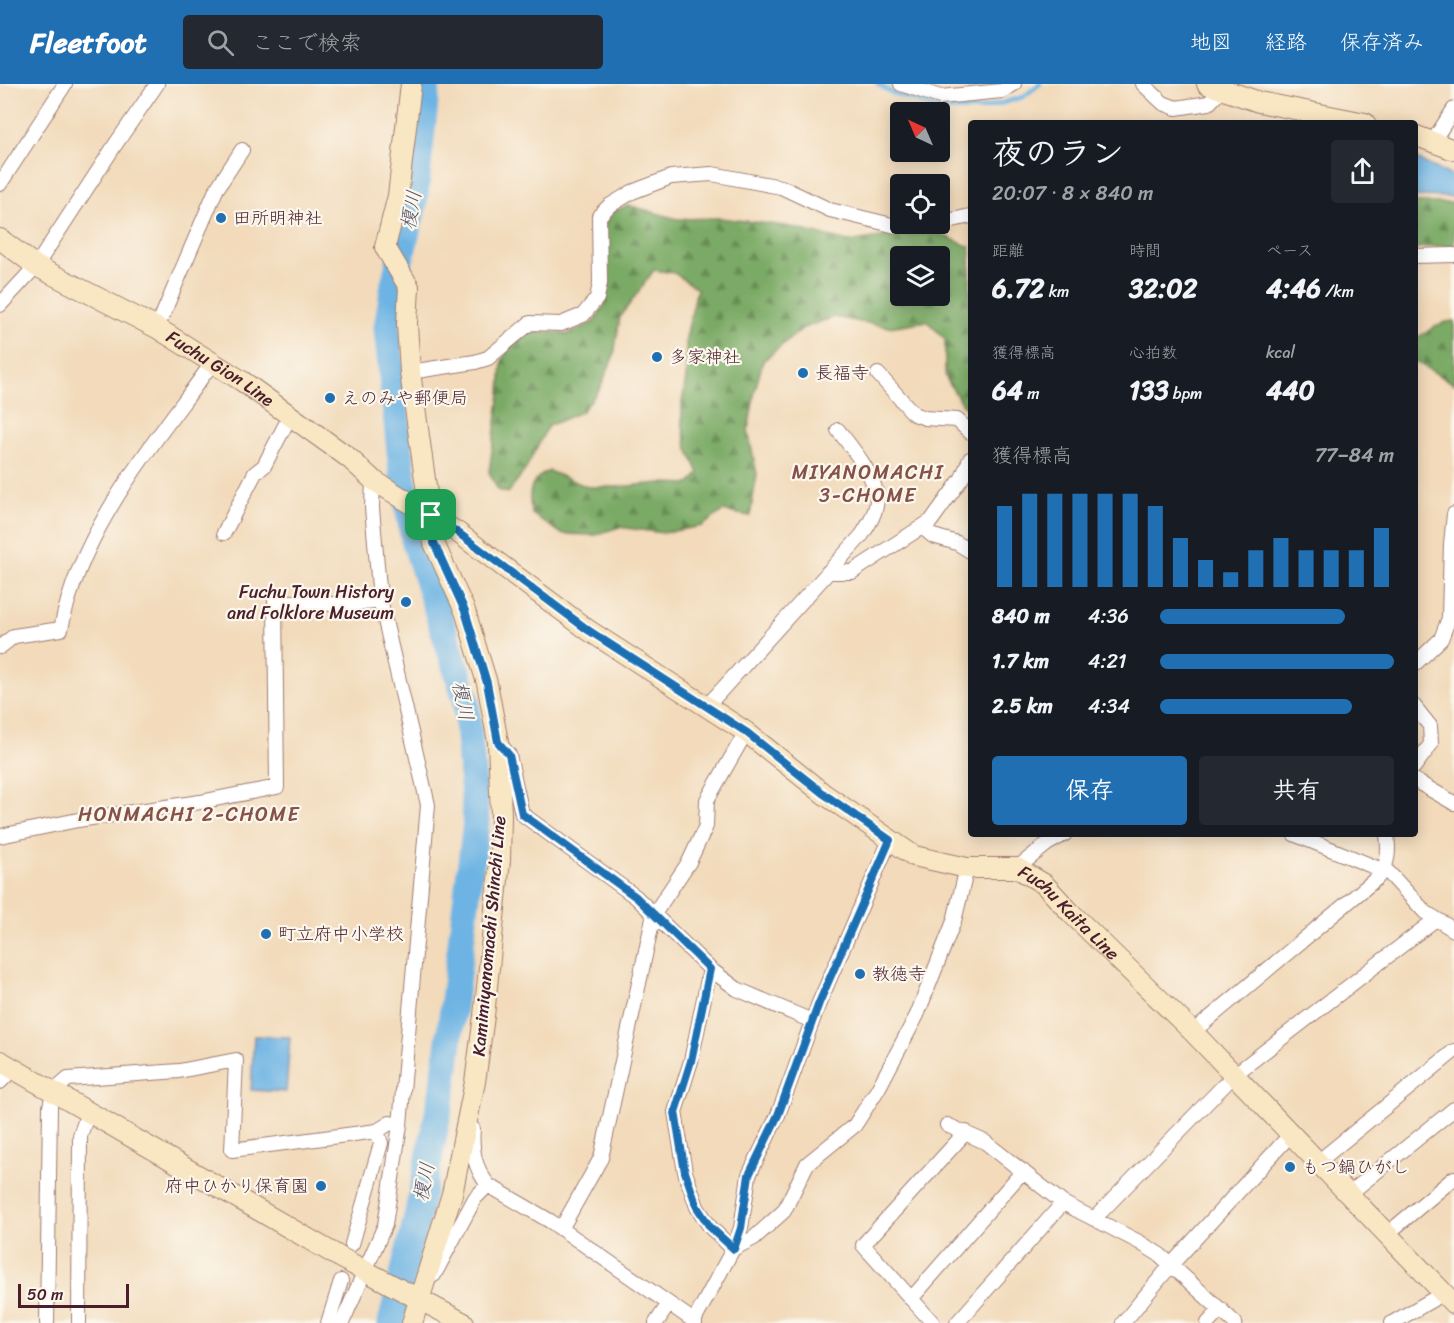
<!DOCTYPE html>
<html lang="ja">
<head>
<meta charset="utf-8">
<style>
	:root { --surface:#171b24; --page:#242831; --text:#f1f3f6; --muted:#9ea1a6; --accent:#1f6fb2 }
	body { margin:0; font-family:Sriracha,"Klee One",sans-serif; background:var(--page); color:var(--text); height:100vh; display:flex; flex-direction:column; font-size:22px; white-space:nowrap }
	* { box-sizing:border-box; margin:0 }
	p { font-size:20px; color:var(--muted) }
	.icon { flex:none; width:33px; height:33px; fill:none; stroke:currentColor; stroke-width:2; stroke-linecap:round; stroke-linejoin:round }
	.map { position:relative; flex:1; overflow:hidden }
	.panel { position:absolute; left:968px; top:36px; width:450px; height:717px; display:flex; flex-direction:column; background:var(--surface); border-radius:6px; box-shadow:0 3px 15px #0003 }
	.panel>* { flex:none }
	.needle { width:39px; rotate:316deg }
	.fabs { position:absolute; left:890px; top:18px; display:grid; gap:12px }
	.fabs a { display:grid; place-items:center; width:60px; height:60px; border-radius:6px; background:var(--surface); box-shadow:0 3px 15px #0003; font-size:30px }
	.scale { position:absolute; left:18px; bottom:15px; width:111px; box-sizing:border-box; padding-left:6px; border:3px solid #4a1f2b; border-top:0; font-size:16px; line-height:21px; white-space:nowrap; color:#4a1f2b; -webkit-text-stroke:4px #fbf7ec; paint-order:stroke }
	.pin { position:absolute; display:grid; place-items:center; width:51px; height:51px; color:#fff; margin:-26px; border-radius:12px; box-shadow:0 3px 9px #0006 }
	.round { display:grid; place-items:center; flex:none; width:63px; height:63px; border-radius:6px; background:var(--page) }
	.overview { display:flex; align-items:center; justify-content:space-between; height:102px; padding:0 24px }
	h1 { font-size:33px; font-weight:700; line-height:45px }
	.figures { display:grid; grid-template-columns:repeat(3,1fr); gap:9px; height:102px; padding:6px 24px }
	.figures div { display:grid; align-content:center }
	.figures b { font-size:26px; font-weight:700 }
	.figures small { font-size:16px; font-weight:400 }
	.figures p { font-size:16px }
	.chart { height:168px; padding:12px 24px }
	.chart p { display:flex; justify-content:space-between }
	.chart svg { width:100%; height:108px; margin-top:6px; stroke:var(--accent); stroke-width:6 }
	.cta { display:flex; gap:12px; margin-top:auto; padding:12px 24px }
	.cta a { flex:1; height:69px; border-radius:6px; background:var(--accent); color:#fff; font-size:24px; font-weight:700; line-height:69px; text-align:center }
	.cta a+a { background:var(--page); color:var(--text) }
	ul { padding:0 24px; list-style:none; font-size:20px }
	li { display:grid; grid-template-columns:96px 72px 1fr; align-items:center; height:45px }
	li i { height:15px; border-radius:8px; background:var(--accent) }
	header { display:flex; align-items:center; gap:36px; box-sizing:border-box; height:84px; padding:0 30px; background:var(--accent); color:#fff }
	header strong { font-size:28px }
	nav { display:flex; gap:33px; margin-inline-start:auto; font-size:21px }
	.search { width:420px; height:54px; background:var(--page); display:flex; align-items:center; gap:15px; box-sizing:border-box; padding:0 21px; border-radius:6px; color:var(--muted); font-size:22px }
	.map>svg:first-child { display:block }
	.forest { fill:url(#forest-firs); stroke:#626448; stroke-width:1.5; fill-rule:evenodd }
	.water { fill:#6db4e4; stroke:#5c6a88; stroke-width:1.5 }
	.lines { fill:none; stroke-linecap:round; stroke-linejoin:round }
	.stream { stroke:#6db4e4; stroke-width:4.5 }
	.river { stroke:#6db4e4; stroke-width:27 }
	.street-casing { stroke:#9e7c72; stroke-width:16 }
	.secondary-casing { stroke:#9e7c72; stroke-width:22 }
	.street { stroke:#fff; stroke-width:14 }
	.secondary { stroke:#f9e7c3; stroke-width:20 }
	.secondary-bridge-casing { stroke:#9e7c72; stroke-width:22; stroke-linecap:butt }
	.secondary-bridge { stroke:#f9e7c3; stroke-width:20 }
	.route-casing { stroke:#fff; stroke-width:12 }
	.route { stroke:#1f6fb2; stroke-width:8 }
	.poi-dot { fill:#1f6fb2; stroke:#fbf7ec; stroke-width:2 }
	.labels { text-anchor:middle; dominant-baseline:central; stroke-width:4.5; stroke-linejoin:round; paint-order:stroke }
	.poi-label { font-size:18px; fill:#4a1f2b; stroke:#fbf7ec; text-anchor:start }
	.street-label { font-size:18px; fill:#4a1f2b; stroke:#fbf7ec }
	.water-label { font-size:20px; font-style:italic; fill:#56536c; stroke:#fbf7ec }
	.neighbourhood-label { font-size:20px; letter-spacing:1.5px; fill:#855149; stroke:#fbf7ec }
</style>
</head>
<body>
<header>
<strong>Fleetfoot</strong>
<div class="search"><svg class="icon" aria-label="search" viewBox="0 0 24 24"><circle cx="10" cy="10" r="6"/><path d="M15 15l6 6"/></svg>ここで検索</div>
<nav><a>地図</a><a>経路</a><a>保存済み</a></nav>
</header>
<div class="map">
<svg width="1454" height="1239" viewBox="0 0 1454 1239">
	<defs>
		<pattern id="forest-firs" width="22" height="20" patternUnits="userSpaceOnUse" patternTransform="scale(1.5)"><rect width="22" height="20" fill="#7aaa65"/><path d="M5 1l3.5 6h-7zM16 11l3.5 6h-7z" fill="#668a53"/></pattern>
	</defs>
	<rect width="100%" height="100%" fill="#fbf7ec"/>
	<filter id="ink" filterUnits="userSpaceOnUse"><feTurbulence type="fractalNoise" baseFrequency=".0167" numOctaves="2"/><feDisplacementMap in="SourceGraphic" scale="12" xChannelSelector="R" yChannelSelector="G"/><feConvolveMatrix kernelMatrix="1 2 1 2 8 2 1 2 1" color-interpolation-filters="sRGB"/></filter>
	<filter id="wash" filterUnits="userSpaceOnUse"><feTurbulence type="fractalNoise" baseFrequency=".008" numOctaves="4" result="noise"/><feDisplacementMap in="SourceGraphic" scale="24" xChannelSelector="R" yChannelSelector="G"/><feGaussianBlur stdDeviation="1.35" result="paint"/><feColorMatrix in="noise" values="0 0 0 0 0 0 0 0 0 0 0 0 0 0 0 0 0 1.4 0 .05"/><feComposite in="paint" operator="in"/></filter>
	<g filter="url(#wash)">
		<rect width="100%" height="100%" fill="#f2daba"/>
		<!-- forest -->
		<path class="forest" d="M1454 119V161L1415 164V119Z
			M628 121 677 135 720 134 787 142 848 158 899 150H940L970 163V327L960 317 945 292V255L927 237 889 243 834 233 803 244 763 277 755 306 748 347 757 390 750 432 723 427 702 442 663 449 619 443 595 451 562 450 532 430C528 410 528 396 549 387L588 403H616L661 399 690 400 699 389 687 363 682 338V319L686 294V254L697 205 674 189 654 186 620 233 614 271 599 306 581 328 548 342 525 386 508 409 498 406 489 388 500 310 502 277 512 258 532 246 568 250 594 238 607 217 604 198V142L610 129ZM900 172H939V212H900Z
			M1454 237V300L1415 277 1414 255C1430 248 1436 238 1454 237Z"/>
		<!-- water -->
		<path class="water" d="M1414 74 1454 93V113L1415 112Z
			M254 952 290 953 286 1008 251 1006Z"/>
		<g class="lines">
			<!-- stream -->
			<path class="stream" d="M878 0 892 9 943 26 982 25 1023 13 1040 0"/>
			<!-- river -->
			<path class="river" d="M391 1239 416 1138 443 1005 476 738 466 615 414 455 403 396 387 244 394 200 414 119 427 0"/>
		</g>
	</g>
	<g filter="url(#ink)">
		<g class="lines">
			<defs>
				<path id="street" d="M901 0 940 13 1002 7 1014 0
					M1143 0 1163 19 1176 24 1209 19 1226 1
					M1433 57 1454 25
					M0 100 65 0
					M1414 172 1454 171
					M0 221 36 182 115 61 157 0
					M157 244 216 106 242 66
					M410 288 475 278 488 274 530 239 561 240 583 231 597 214 600 199 599 132 609 122 632 108 671 93 712 90 781 103 830 126 896 142 931 141 970 132
					M878 290 914 330 925 334 957 336 970 348
					M373 396 372 424 380 515 428 721 400 1041
					M922 443 933 452 957 459 970 467
					M224 449 255 389 264 382 290 332
					M828 488H852L931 437 962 394 970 375
					M0 563 14 552 61 545C81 443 154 360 213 278
					M1414 581 1441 555 1449 534 1451 460 1454 430
					M707 622 862 451C869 440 876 429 877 416 877 393 851 363 838 346
					M1414 622 1430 642 1431 660 1414 683
					M498 658 509 671 522 730 636 813 710 885 737 905 812 937
					M1414 696 1454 719
					M1294 750 1389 789 1425 828 1454 846
					M0 752 78 736 200 718 277 703 275 517 348 521 380 515
					M1017 784 1047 760 1065 750
					M710 885 691 977 675 1028 685 1088 697 1123 710 1143 733 1165
					M1193 948 1377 794C1389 781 1389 767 1387 750
					M0 998 13 985
					M947 1041 985 1058 1063 1119 1139 1158 1160 1171 1235 1239
					M473 1045C471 1067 475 1084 488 1101L550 1137 694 1237
					M1318 1078 1454 967
					M1349 1110 1454 1025
					M1094 1135 1234 991 1436 835
					M561 1145 601 1074 654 830 689 778 706 742 707 716 746 648
					M1387 1150 1454 1094
					M733 1165 754 1154 784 1127 807 1080 855 1041 878 1005 917 931 954 837 967 784
					M434 1191 475 1114 488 1101
					M911 1215 1023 1087
					M47 1239 50 1023 53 1008 68 995 179 987 236 976 232 1066 377 1047 381 1059 352 1160
					M79 1239 80 1052 88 1028
					M328 1239 341 1197
					M342 1239 385 1141 400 1041 390 1039 377 1047
					M656 1239 668 1221
					M695 1239 694 1237 733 1165 741 1144 749 1091 778 1031 819 919 890 756
					M933 1239 863 1161 966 1048
					M957 1239 1063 1119
					M1123 1239 1171 1181 1291 1050
					M1208 1239 1221 1225
					M1392 1239 1444 1209"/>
				<g id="secondary">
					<path d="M411 0 398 112 385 163 409 203 407 240 410 288 434 459 465 527 487 599 498 658 501 732 500 776 484 932 475 998 452 1110 412 1239"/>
					<path d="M1207 0 1259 18 1365 39"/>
					<path d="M1414 51 1454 66"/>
					<path id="s1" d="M0 155 36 182 157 244 242 297 349 374 373 396 457 448 588 546 746 648 824 710 914 772 967 784H1017L1044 800 1071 829 1193 948 1454 1220"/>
					<path d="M0 977 338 1172"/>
					<path d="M356 1182 464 1239"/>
				</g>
			</defs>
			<!-- street casing -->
			<use href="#street" class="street-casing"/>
			<!-- secondary casing -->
			<use href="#secondary" class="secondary-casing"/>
			<!-- street -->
			<use href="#street" class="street"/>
			<!-- secondary -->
			<use href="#secondary" class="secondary"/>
			<defs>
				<path id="secondary-bridge" d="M338 1172 356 1182"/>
			</defs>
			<!-- secondary-bridge casing -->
			<use href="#secondary-bridge" class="secondary-bridge-casing"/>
			<!-- secondary-bridge -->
			<use href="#secondary-bridge" class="secondary-bridge"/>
		</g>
	</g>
	<g class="lines" filter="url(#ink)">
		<defs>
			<path id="route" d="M431 431 457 448 588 546 746 648 824 710 890 756 819 919 778 1031 749 1091 741 1144 734 1165 710 1143 697 1123 685 1088 675 1028 691 977 710 885 636 813 522 730 509 671 498 658 487 599 465 527 434 459Z"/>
		</defs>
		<!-- route casing -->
		<use href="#route" class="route-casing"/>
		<!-- route -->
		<use href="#route" class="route"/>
	</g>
	<!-- markers -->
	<g class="poi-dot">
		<circle cx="221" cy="134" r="6"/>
		<circle cx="657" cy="273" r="6"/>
		<circle cx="803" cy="289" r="6"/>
		<circle cx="330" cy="314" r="6"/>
		<circle cx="406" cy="518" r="6"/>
		<circle cx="266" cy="850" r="6"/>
		<circle cx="860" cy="890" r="6"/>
		<circle cx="1290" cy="1083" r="6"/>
		<circle cx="321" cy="1102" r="6"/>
	</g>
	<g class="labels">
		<!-- poi labels -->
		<g class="poi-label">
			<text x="233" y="134">田所明神社</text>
			<text x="669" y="273">多家神社</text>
			<text x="815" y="289">長福寺</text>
			<text x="342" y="314">えのみや郵便局</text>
			<text x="394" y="508" text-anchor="end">Fuchu Town History<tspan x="394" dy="21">and Folklore Museum</tspan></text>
			<text x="278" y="850">町立府中小学校</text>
			<text x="872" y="890">教徳寺</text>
			<text x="1302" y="1083">もつ鍋ひがし</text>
			<text x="309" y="1102" text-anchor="end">府中ひかり保育園</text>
		</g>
		<!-- street labels -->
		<g class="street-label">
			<text stroke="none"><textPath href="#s1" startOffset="256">Fuchu Gion Line</textPath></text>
			<text stroke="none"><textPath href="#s1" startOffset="1278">Fuchu Kaita Line</textPath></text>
			<text transform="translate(489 852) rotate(-85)">Kamimiyanomachi Shinchi Line</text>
		</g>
		<!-- water labels -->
		<g class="water-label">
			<text transform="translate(411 126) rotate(-80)">榎川</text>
			<text transform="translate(463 617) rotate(79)">榎川</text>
			<text transform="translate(424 1098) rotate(-79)">榎川</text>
		</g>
		<!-- neighbourhood labels -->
		<g class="neighbourhood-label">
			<text x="868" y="388">MIYANOMACHI<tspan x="868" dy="23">3-CHOME</tspan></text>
			<text x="189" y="730">HONMACHI 2-CHOME</text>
		</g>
	</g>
</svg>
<div class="fabs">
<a><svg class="needle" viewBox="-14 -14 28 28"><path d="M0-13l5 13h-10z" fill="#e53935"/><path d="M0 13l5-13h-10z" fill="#9ea1a6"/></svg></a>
<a><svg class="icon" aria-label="locate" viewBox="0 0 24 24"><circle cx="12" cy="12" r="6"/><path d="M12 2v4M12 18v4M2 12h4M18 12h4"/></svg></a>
<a><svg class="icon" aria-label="layers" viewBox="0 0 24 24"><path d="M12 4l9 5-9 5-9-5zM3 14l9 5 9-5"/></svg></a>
</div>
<div class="scale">50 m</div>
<div class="pin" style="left:431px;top:431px;background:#1e9e55"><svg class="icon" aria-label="arrive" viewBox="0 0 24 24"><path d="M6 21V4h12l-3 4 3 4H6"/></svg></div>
<section class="panel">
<div class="overview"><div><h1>夜のラン</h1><p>20:07 · 8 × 840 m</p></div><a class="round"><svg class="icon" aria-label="share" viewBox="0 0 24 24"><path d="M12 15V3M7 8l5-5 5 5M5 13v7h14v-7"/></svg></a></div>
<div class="figures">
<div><p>距離</p><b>6.72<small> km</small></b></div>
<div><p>時間</p><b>32:02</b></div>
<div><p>ペース</p><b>4:46<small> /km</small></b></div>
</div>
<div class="figures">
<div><p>獲得標高</p><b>64<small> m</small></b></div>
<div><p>心拍数</p><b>133<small> bpm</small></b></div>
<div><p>kcal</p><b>440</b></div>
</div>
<div class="chart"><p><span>獲得標高</span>77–84 m</p>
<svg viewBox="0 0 160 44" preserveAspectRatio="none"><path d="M5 44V11M15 44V6M25 44V6M35 44V6M45 44V6M55 44V6M65 44V11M75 44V24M85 44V33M95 44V38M105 44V29M115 44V24M125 44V29M135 44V29M145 44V29M155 44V20"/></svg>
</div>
<ul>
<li><b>840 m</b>4:36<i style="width:79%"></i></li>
<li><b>1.7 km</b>4:21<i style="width:100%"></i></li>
<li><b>2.5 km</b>4:34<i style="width:82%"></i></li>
</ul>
<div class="cta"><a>保存</a><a>共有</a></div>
</section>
</div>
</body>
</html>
